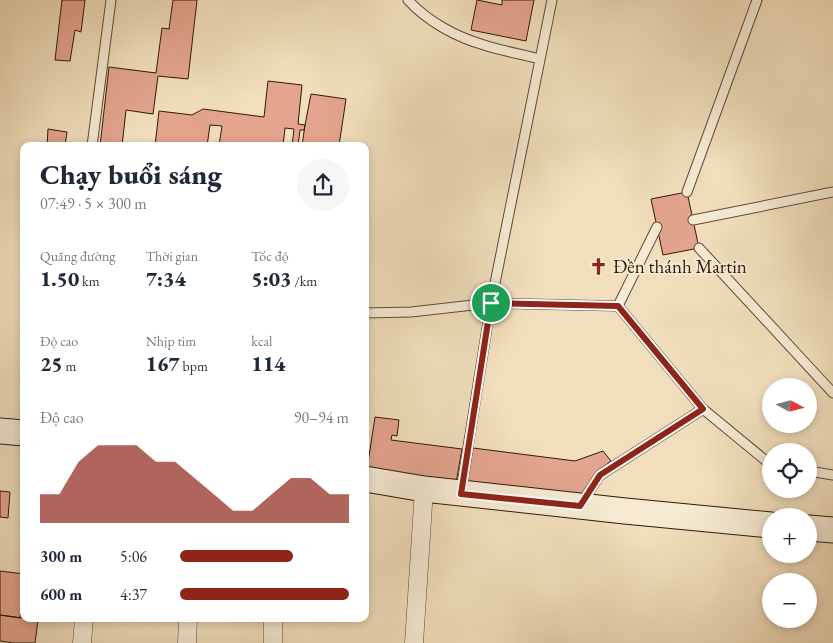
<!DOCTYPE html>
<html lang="vi">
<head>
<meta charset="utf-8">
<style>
	:root { --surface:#fff; --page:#f6f6f7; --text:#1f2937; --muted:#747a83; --accent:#8f2418 }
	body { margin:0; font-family:"EB Garamond",serif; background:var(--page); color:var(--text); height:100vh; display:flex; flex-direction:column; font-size:19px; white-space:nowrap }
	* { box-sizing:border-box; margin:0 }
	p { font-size:16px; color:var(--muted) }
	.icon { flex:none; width:28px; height:28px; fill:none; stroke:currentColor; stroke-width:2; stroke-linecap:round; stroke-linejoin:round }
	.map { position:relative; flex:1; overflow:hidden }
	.side { position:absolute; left:20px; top:142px; width:349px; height:480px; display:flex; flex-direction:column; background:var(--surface); border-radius:10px; box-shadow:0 2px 8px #0003 }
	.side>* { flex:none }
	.needle { width:32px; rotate:97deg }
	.tools { position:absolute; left:762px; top:378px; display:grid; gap:10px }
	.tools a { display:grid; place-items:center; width:55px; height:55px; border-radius:50%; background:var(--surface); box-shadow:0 2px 8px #0003; font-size:25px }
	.pin { position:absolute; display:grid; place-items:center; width:42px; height:42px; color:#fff; margin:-21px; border:2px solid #fff; border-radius:50%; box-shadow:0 1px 5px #0007 }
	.round { display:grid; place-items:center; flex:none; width:52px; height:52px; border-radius:26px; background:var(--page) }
	.summary { display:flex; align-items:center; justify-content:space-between; height:85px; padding:0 20px }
	h1 { font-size:28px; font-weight:800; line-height:38px }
	.metrics { display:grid; grid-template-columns:repeat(3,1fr); gap:8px; height:85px; padding:5px 20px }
	.metrics div { display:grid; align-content:center }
	.metrics b { font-size:21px; font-weight:800 }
	.metrics small { font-size:14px; font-weight:400 }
	.metrics p { font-size:14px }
	.chart { height:140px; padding:10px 20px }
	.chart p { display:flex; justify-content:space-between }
	.chart svg { width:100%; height:90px; margin-top:5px; fill:var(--accent); opacity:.7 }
	ul { padding:0 20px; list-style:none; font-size:16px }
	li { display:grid; grid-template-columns:80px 60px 1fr; align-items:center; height:38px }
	li i { height:12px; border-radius:6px; background:var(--accent) }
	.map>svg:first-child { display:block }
	.building { fill:#e4a48e; stroke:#301909 }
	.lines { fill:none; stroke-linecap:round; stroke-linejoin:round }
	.service-casing { stroke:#604a36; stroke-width:11 }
	.minor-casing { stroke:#604a36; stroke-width:19 }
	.secondary-casing { stroke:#301909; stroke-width:27 }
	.service { stroke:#f6ead3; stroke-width:9 }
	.minor { stroke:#f6ead3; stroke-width:18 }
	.secondary { stroke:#f6ead3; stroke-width:25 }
	.route-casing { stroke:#fff; stroke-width:10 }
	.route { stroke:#8f2418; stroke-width:6 }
	.labels { text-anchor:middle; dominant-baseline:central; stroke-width:4; stroke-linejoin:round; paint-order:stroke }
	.poi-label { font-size:19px; fill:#301909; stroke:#f6ead3; text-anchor:start }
</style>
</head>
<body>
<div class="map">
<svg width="833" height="643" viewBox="0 0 833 643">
	<rect width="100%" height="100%" fill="#f1debc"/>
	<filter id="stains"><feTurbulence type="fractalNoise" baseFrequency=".004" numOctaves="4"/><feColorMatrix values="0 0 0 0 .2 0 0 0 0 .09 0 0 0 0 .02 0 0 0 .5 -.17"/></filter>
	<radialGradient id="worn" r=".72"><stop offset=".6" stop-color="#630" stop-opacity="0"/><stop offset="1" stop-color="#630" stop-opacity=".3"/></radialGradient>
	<!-- building -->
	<path class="building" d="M62 0H85L81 32 75 30 70 61 55 60Z
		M173 0H197L188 79 158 76 153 114 126 110 122 146H100L109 67 156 73 162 28 169 29Z
		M477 0 502 5V0H534L526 41 471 30Z
		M268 81 302 85 298 124 305 125 304 130H300L298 146H292L294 129 285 128 283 146H219L222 126 210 125 207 146H155L159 111 192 115 203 109 264 117Z
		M311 94 346 99 339 146H302L305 125Z
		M48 129 67 132 65 146H47Z
		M687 192 699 248 663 255 651 199Z
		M375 417 399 420 397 436 392 435 391 440 462 449 456 483 367 469Z
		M473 448 575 461 603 451 611 461 598 471 582 497 467 485Z
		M0 491 10 492 8 518 0 517Z
		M0 571 24 574V586L20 618 0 615Z
		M0 615 38 620 35 643H13L0 641Z"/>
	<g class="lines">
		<defs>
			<path id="service" d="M408 0C427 21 456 37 484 45 502 51 521 54 540 59
				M92 146 111 0
				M687 192 757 0
				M693 220 833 192
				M699 248 833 393
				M618 306 657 227
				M365 313 411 312 491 303 618 306 703 409 771 465
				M809 471 833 475
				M461 491 491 303 552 0
				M581 504 600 475 703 409"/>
			<path id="minor" d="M82 643 84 619
				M187 643 188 619
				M273 643V619
				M414 643 424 489"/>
			<path id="secondary" d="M0 431 24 433
				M365 479 424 489 625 511 771 525
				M809 528 833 530"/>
		</defs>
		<!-- service casing -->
		<use href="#service" class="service-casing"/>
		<!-- minor casing -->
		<use href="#minor" class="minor-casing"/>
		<!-- secondary casing -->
		<use href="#secondary" class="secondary-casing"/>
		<!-- service -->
		<use href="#service" class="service"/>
		<!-- minor -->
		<use href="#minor" class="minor"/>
		<!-- secondary -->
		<use href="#secondary" class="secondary"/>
	</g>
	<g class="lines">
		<defs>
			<path id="route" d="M491 303 618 306 703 409 600 475 580 506 461 494Z"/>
		</defs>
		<!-- route casing -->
		<use href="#route" class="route-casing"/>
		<!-- route -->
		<use href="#route" class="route"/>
	</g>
	<!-- icons -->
	<defs>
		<symbol id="church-bare" viewBox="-9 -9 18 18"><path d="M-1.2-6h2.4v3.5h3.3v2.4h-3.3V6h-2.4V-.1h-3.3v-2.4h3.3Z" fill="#8f2418" stroke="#f6ead3" stroke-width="2.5" paint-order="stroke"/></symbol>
	</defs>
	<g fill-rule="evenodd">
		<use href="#church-bare" x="586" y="254" width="25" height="25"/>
	</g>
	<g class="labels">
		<!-- poi labels -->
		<g class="poi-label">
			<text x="613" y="266">Đền thánh Martin</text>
		</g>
	</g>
	<rect width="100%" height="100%" filter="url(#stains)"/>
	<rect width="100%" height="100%" fill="url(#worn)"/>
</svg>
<div class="tools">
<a><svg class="needle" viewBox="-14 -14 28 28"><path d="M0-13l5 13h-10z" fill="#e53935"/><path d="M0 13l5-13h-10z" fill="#747a83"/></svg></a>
<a><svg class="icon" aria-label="locate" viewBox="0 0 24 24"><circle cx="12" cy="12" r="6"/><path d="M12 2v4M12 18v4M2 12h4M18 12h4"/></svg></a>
<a>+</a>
<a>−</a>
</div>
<div class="pin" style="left:491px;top:303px;background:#1e9e55"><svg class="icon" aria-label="arrive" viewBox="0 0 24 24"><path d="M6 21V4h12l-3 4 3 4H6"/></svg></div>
<section class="side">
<div class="summary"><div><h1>Chạy buổi sáng</h1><p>07:49 · 5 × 300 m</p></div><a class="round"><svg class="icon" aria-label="share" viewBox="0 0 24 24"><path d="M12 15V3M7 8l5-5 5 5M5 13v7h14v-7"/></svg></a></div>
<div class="metrics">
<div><p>Quãng đường</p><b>1.50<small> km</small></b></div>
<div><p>Thời gian</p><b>7:34</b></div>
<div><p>Tốc độ</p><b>5:03<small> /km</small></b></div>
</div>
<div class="metrics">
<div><p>Độ cao</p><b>25<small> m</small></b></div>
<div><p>Nhịp tim</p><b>167<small> bpm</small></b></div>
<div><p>kcal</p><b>114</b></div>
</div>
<div class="chart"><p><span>Độ cao</span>90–94 m</p>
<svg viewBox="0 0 160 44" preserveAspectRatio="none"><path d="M0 44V30L10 30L20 14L30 6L40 6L50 6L60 14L70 14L80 22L90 30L100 38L110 38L120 30L130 22L140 22L150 30L160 30V44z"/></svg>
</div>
<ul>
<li><b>300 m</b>5:06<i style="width:67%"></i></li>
<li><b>600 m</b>4:37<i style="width:100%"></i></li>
</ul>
</section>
</div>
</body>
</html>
